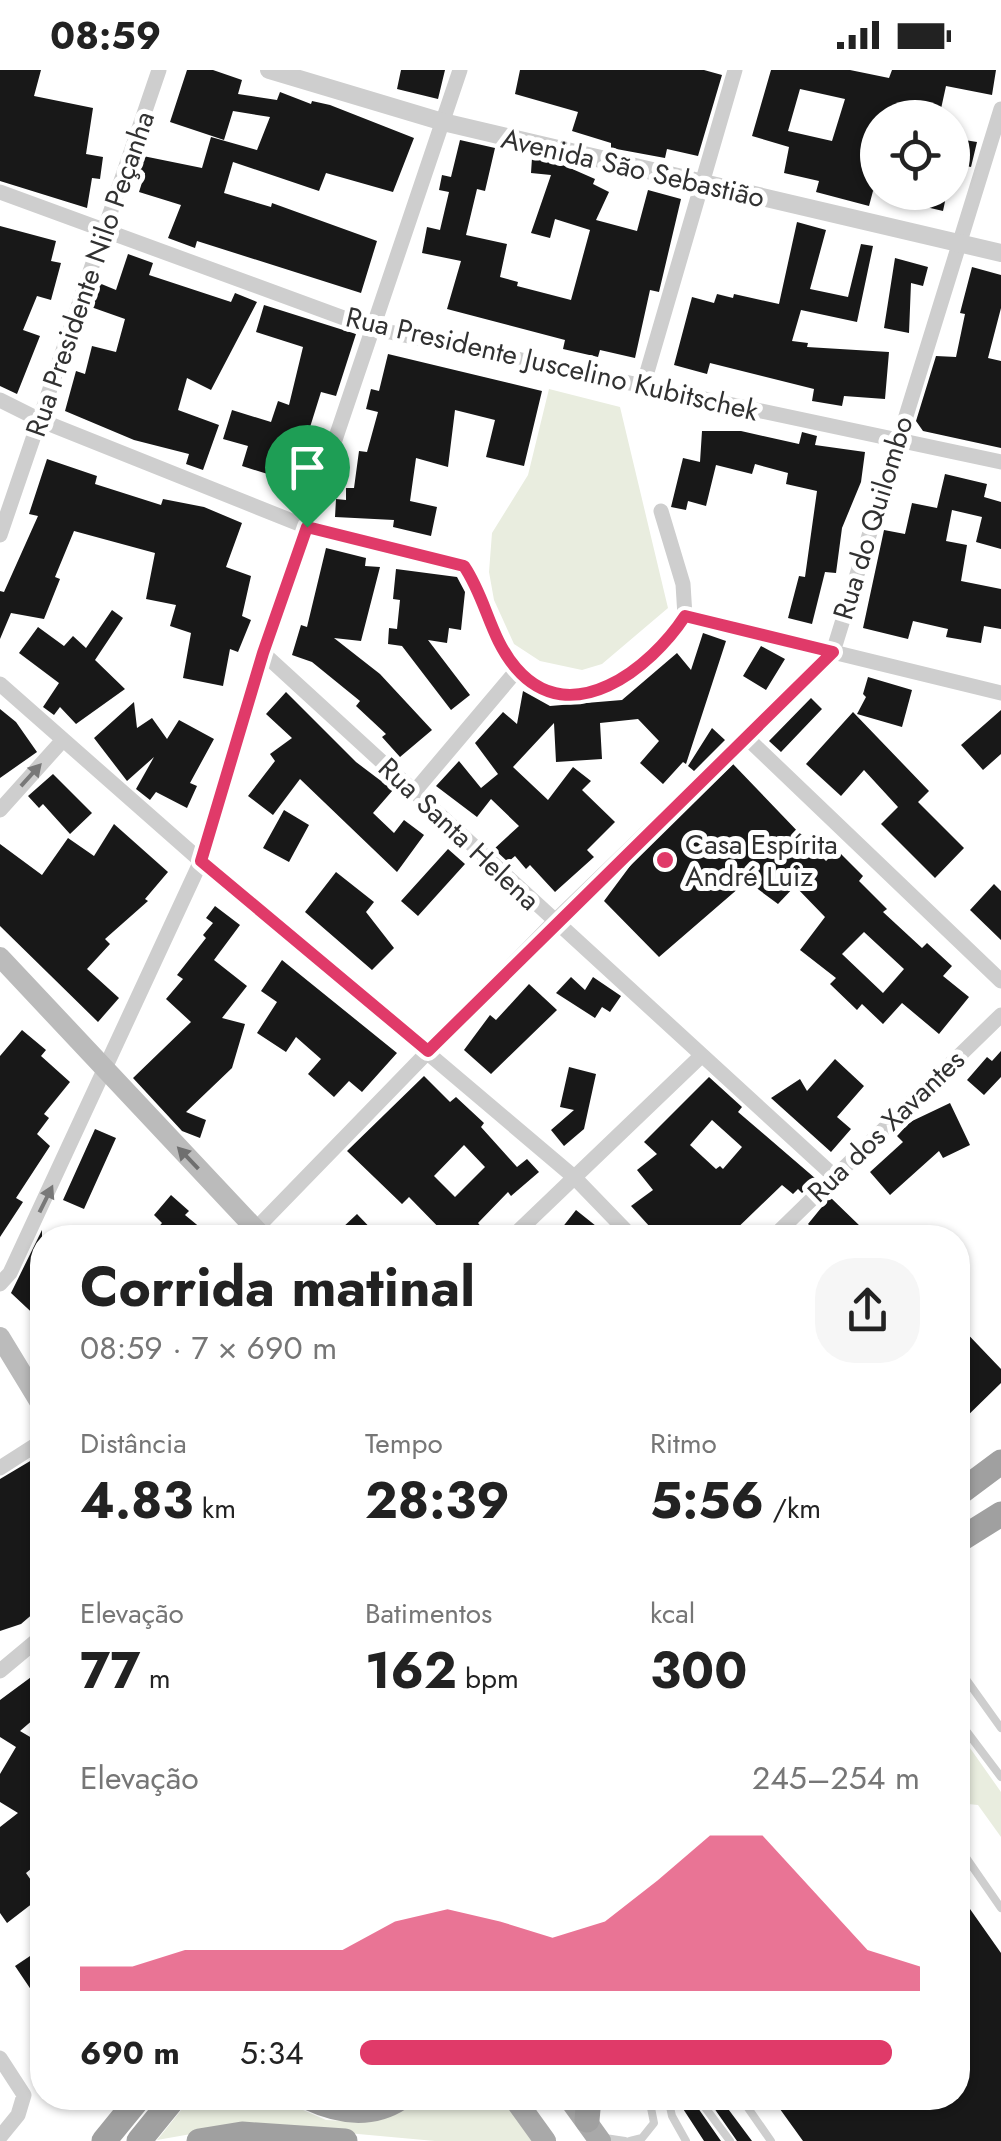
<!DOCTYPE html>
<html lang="pt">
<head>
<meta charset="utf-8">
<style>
	:root { --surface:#fff; --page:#f6f6f6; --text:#222; --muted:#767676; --accent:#e03a69 }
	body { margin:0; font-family:Jost,sans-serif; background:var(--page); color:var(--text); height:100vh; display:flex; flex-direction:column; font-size:38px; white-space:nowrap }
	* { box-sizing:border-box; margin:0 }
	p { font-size:32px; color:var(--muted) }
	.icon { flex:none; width:55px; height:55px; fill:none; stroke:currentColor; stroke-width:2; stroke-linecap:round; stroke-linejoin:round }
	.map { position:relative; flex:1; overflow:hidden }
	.sheet { position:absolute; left:30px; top:1155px; width:940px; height:885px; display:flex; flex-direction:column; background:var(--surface); border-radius:40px; box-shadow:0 2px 8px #0004 }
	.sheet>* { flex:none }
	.tools { position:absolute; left:860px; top:30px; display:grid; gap:20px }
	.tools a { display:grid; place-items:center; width:110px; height:110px; border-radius:50%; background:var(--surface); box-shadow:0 2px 8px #0004; font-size:50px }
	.pin { position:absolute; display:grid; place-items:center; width:85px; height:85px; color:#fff; margin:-102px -42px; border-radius:50% 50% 50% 0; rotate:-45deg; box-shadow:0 0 10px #0007 }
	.pin .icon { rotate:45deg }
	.round { display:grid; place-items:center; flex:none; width:105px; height:105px; border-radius:40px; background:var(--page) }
	.headline { display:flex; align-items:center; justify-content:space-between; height:170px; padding:0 50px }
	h1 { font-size:55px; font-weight:700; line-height:75px }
	.figures { display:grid; grid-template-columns:repeat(3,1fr); gap:15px; height:170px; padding:10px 50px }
	.figures div { display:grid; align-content:center }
	.figures b { font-size:50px; font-weight:700 }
	.figures small { font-size:28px; font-weight:400 }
	.figures p { font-size:28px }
	.chart { height:280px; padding:20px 50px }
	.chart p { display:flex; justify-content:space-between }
	.chart svg { width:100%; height:180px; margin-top:10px; fill:var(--accent); opacity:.7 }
	ul { padding:0 50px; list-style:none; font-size:32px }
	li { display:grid; grid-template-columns:160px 120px 1fr; align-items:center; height:75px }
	li i { height:25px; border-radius:12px; background:var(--accent) }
	.status { display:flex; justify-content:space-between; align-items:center; height:70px; padding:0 50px; background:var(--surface); direction:ltr }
	.status svg { height:28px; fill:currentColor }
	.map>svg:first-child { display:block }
	.green { fill:#e9eddf }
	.building { fill:#181818; fill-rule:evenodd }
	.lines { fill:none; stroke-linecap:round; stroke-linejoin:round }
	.service { stroke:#cecece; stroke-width:8 }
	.minor { stroke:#cecece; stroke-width:15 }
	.tertiary { stroke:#cecece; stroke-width:18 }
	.secondary { stroke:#bbb; stroke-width:20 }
	.primary { stroke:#a9a9a9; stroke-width:22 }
	.trunk { stroke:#a0a0a0; stroke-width:25 }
	.oneway { fill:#787878 }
	.oneway2 { fill:#6f6f6f }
	.route-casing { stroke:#fff; stroke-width:20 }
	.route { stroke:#e03a69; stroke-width:12 }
	.poi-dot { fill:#e03a69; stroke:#fff; stroke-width:4 }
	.labels { text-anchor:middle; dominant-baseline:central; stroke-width:10; stroke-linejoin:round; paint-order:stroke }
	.street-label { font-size:28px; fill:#313131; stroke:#fff }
	.poi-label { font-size:28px; fill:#313131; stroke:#fff; text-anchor:start }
</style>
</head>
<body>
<div class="status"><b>08:59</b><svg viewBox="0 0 49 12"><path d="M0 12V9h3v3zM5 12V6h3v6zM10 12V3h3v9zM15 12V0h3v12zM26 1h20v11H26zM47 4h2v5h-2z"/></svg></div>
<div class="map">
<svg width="1001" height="2071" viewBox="0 0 1001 2071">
	<rect width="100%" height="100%" fill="#fff"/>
	<!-- green -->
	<path class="green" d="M549 319 620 337 668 538 602 594 582 600 540 591 514 574 494 530 489 502 492 463 528 405Z
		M958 1661 1001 1722V1767L978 1735 958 1733Z
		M191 2028H287L294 2036 326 2050 362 2052 414 2028H504L534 2071H435L248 2054 157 2070Z"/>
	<!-- building -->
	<path class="building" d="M0 0H41L34 26 93 38 86 84 103 87 100 109 92 108 87 138 0 111Z
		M187 0H213L242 10 238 24 277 30 280 22 311 34 312 31 330 35 414 68 393 122 326 103 319 121 233 92 224 123 271 137 272 133 377 171 361 223 197 171 195 178 168 168 181 135 139 122 145 103 139 101 143 86 202 98 211 67 257 80 270 47 233 41 224 70 170 52Z
		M401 0H445L438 29 397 19Z
		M520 0H704L722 5 698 86 667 79 665 88 611 78V73L572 61 578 42 515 24Z
		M771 0H850L889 8 892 0H996L992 25 946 16 939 48H878V122L873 121 869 136 816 122 819 111 784 103 789 77 752 66ZM800 19 845 29 832 71 788 61Z
		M952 68 977 72 971 97 952 93Z
		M460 70 495 78 485 121 477 119 466 165 507 174 500 207 518 212 517 216 571 230 590 160 555 149 550 168 531 163 551 105 531 103 532 88 554 91 595 109 593 114 609 122 596 150 637 161 648 120 681 129 659 222 650 220 635 288 600 280 598 287 563 279 565 270 447 239 461 191 422 183 427 157 440 160 449 122 439 120 442 105 451 107Z
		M889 122H947L943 141 888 128Z
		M797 152 826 160 810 219 848 227 861 174 873 176 857 252 801 240 792 271 808 273 807 277 889 282 885 329 844 326 842 336 812 331 814 319 710 293 707 304 674 295 692 227 714 233 717 224 733 228 734 224 779 234Z
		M0 156 56 171 51 191 61 193 51 230 37 226 23 260 40 266 17 324 0 316Z
		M128 184 153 193 149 205 231 232 235 223 257 232 211 320 187 308 178 340 219 355 203 400 186 394 189 384 134 370 65 341 76 301 85 304 92 276 116 282 125 249 91 237 99 213 116 220Z
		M895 188 928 197 923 216 911 213 909 263 884 258Z
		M972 197 1001 205V238L988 288 1001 291V378L923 361 916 351 936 286 956 287 965 244 960 243Z
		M264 235 356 264 336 326 321 322 301 386 316 391 304 427 287 422 290 411 242 396 248 376 223 369 232 340 271 352 278 331 289 335 303 277 256 262Z
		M388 284 542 321 524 396 486 387 495 350 455 340 448 397 416 388 410 431 437 437 431 466 393 457 394 450 335 447 336 429 346 430V418H354L359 381 367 382 378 342 366 339 371 319 379 321Z
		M702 361H741L799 374 802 362 817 366 815 375 865 382 861 412 842 458 836 503 825 502 812 554 788 548 799 506 805 507 817 421 786 414 788 403 755 394 752 404 716 395 706 436 688 431 686 440 671 437 683 388 700 392Z
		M47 389 97 406 95 414 161 435 163 429 204 437 242 453 226 497 251 506 242 546 251 550 238 582 230 579 223 616 183 608 191 563 170 556 176 535 146 529 155 483 74 461 55 507 60 509 44 549 11 543 0 569V521L4 522 38 446 29 444Z
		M945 404 987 414 984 427 1001 432V479L976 472 982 447 952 440 946 471 967 475 961 511 1001 519V559L984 556 981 573 946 567 948 559 913 551 908 569 863 558 884 460 905 464 912 433 937 438Z
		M326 478 366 488 365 496 380 497 361 571 334 568 380 604 432 660 400 687 382 667 386 664 356 636 360 631 312 592 292 585 301 555 307 557Z
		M396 499 457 507 465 522 461 560 449 558 447 573 428 570 470 625 451 640 402 576 388 574 389 558 397 559 400 530 393 529Z
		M112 540 123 548 95 590 125 619 76 654 60 637 54 645 43 637 59 613 19 583 38 557 64 576 73 566 86 578Z
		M703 563 726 571 686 694 683 692 663 714 640 693 659 671 638 649 600 653 602 689 556 692 554 653 513 697 548 730 573 697 591 711 582 720 615 752 587 780 594 787 555 822 530 795 526 799 515 786 508 792 494 779 519 756 491 729 477 747 436 716 459 691 481 718 498 704 475 673 503 642 517 654 523 621 550 636 622 630 677 583 691 600Z
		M761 576 785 589 766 620 743 606Z
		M868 607 912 620 902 657 857 644 866 627 863 624Z
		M286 622 356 692 393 720 373 743 394 763 404 750 424 765 397 802 300 709 273 745 248 726 275 691 270 684 292 668 266 644Z
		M811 628 822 639 781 682 769 671Z
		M134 632 137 658 152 648 167 669 179 650 214 669 190 713 197 716 187 738 156 722 150 730 136 719 154 687 127 711 94 668Z
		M0 639 16 652 37 682 0 708Z
		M1001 640V684L983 700 961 675Z
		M853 642 929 721 918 732 964 778 935 808 881 754 898 737 864 700 841 726 806 694Z
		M712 658 725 670 694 701 688 696Z
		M733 694 826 791 837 780 863 806 859 811 887 839 883 842 922 878 927 873 952 896 943 906 969 927 939 964 902 933 883 954 862 934 857 940 830 914 836 908 800 880 825 847 795 816 778 834 747 811 659 887 604 831 636 788ZM864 862 904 899 883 923 842 884Z
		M53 704 92 743 70 764 43 734 39 738 28 726Z
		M284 740 309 755 289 792 263 778Z
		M114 754 168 802 145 829 148 831 105 869 110 874 87 899 119 928 98 952 0 856V774L42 805 68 768 94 786Z
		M448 779 465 794 418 846 401 831Z
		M336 802 374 832 366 842 394 878 372 900 305 842Z
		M994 814 1001 821V870L970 840Z
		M215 836 240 855 214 890 247 916 222 948 245 954 232 998 186 1042 206 1050 200 1068 182 1061 133 1008 191 952 166 929 183 909 177 905 206 868 203 865 213 853 206 848Z
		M282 890 397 983 362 1022 349 1011 334 1027 308 1004 321 989 296 967 286 982 257 963 277 932 261 921Z
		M571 907 585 920 593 907 621 926 610 942 602 937 595 948 556 923Z
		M529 914 557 940 491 1004 464 980 490 945 496 950Z
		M22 960 46 980 41 986 70 1012 44 1044 49 1048 37 1064 50 1076 16 1128 23 1132 0 1167V986Z
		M1001 981V1007L984 1025 967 1010 987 987 992 991Z
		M835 989 864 1016 837 1047 851 1059 831 1082 771 1028 800 1009 807 1021Z
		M569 997 596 1004 584 1059 564 1076 551 1060 574 1040 560 1037Z
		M424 1006 450 1032 456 1027 484 1053 481 1057 517 1097 527 1089 539 1102 511 1126 508 1122 478 1153 482 1158 472 1168H449L409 1127 402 1134 347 1081ZM464 1075 485 1097 455 1127 434 1106Z
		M709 1007 742 1037 738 1042 816 1109 802 1123 798 1119 793 1124 782 1115 727 1168H660L631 1136 653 1120 637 1100 657 1084 644 1072ZM712 1050 742 1077 723 1099 720 1096 716 1099 690 1075Z
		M950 1033 970 1075 943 1088 939 1081 890 1125 870 1102 903 1072 897 1066 910 1052Z
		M95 1059 116 1068 84 1139 63 1130Z
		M171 1125 189 1141 185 1145 213 1168H149L162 1153 154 1145Z
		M830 1127 861 1157 857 1160 865 1168H822L808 1154Z
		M576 1140 611 1168H554Z
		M357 1144 380 1168H346L340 1160Z
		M42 1160V1252L11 1223Z
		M958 1254 1001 1299V1313L958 1355Z
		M42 1384V1536L21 1554 0 1561V1409Z
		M42 1599V1642L20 1661 42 1674 33 1690 42 1697 37 1707 42 1711V1790L26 1803 42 1826 7 1853 0 1843V1757L18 1743 0 1732V1704L16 1677 0 1667V1630Z
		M958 1822 1001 1883V2071H803L772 2028H958Z
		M36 1882 42 1891V1936L15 1896Z
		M676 2028H691L721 2071H704Z
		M707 2028H720L752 2071H737Z"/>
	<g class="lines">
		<!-- service -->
		<path class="service" d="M958 1598 1001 1658
			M958 1650 1001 1707
			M958 1776 1001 1838
			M668 2028 672 2046 686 2071
			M698 2028 730 2071
			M741 2028 771 2071
			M605 2068 625 2071
			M630 2071 642 2068 654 2053 649 2028"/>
		<!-- minor -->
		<path class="minor" d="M0 122 371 258 1001 392
			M643 316 735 0
			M0 330 42 351 307 457 464 496C486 528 490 568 516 598 571 662 651 598 685 546L1001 623
			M661 441 683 514 685 546
			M0 465 159 0
			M263 583 834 1106
			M0 614 201 791 574 1107 633 1168
			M747 668 1001 911
			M414 722 517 600
			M0 740 62 671
			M247 1168 554 852 833 582 1001 39
			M511 1168 700 987
			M772 1168 1001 945
			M0 1214 10 1203 201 791 263 583 460 0
			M0 1398 42 1371
			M0 1601 42 1566
			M0 1988 24 2025 18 2045 0 2067"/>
		<!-- tertiary -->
		<path class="tertiary" d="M269 0 443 52 1001 183"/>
		<!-- secondary -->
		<path class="secondary" d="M0 887 264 1168
			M0 1267 42 1336"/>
		<!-- primary -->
		<path class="primary" d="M514 2028 545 2071
			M569 2028 600 2071"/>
		<!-- trunk -->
		<path class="trunk" d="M958 1424 1001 1392
			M958 1471 1001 1444
			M309 2028C339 2042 371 2047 400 2028
			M587 2050 589 2028
			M104 2071 139 2028
			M139 2071 174 2028
			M199 2071 242 2064 345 2071"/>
	</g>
	<!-- one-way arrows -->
	<defs><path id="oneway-solid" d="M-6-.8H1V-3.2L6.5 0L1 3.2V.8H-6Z" transform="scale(2.5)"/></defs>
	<g class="oneway">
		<use href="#oneway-solid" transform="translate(31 705) rotate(-48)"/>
		<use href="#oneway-solid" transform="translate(46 1129) rotate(-64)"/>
	</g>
	<use class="oneway2" href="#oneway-solid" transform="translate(188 1088) rotate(-134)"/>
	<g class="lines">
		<defs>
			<path id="route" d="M307 457 464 496C486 528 490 568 516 598 571 662 651 598 685 546L833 582 428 981 201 791 263 583Z"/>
		</defs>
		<!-- route casing -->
		<use href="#route" class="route-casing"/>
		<!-- route -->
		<use href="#route" class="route"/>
	</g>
	<!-- markers -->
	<circle class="poi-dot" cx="665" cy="790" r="10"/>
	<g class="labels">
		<!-- street labels -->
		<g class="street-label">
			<text transform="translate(633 98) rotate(13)">Avenida São Sebastião</text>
			<text transform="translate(90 204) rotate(-71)">Rua Presidente Nilo Peçanha</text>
			<text transform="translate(552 294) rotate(13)">Rua Presidente Juscelino Kubitschek</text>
			<text transform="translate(873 448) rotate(-73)">Rua do Quilombo</text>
			<text transform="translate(459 764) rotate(43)">Rua Santa Helena</text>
			<text transform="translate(886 1056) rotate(-44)">Rua dos Xavantes</text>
		</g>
		<!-- poi labels -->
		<g class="poi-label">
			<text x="685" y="774">Casa Espírita<tspan x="685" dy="32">André Luiz</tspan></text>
		</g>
	</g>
</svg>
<div class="tools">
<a><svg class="icon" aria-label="locate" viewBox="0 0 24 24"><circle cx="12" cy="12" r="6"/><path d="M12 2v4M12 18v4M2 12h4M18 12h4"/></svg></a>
</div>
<div class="pin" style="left:307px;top:457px;background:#1e9e55"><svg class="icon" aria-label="arrive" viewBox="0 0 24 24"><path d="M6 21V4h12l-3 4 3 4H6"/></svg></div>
<section class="sheet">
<div class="headline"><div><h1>Corrida matinal</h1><p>08:59 · 7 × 690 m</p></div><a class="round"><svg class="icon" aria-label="share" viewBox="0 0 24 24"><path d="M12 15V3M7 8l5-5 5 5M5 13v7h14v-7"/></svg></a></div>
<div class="figures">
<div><p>Distância</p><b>4.83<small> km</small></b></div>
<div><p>Tempo</p><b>28:39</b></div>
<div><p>Ritmo</p><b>5:56<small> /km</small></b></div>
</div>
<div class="figures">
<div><p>Elevação</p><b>77<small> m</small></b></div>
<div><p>Batimentos</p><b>162<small> bpm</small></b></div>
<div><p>kcal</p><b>300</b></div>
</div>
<div class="chart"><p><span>Elevação</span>245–254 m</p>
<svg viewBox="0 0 160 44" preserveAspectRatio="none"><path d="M0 44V38L10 38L20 34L30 34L40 34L50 34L60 27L70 24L80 27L90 31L100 27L110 17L120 6L130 6L140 20L150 34L160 38V44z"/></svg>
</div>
<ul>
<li><b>690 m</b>5:34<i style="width:95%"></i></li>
</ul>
</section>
</div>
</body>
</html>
